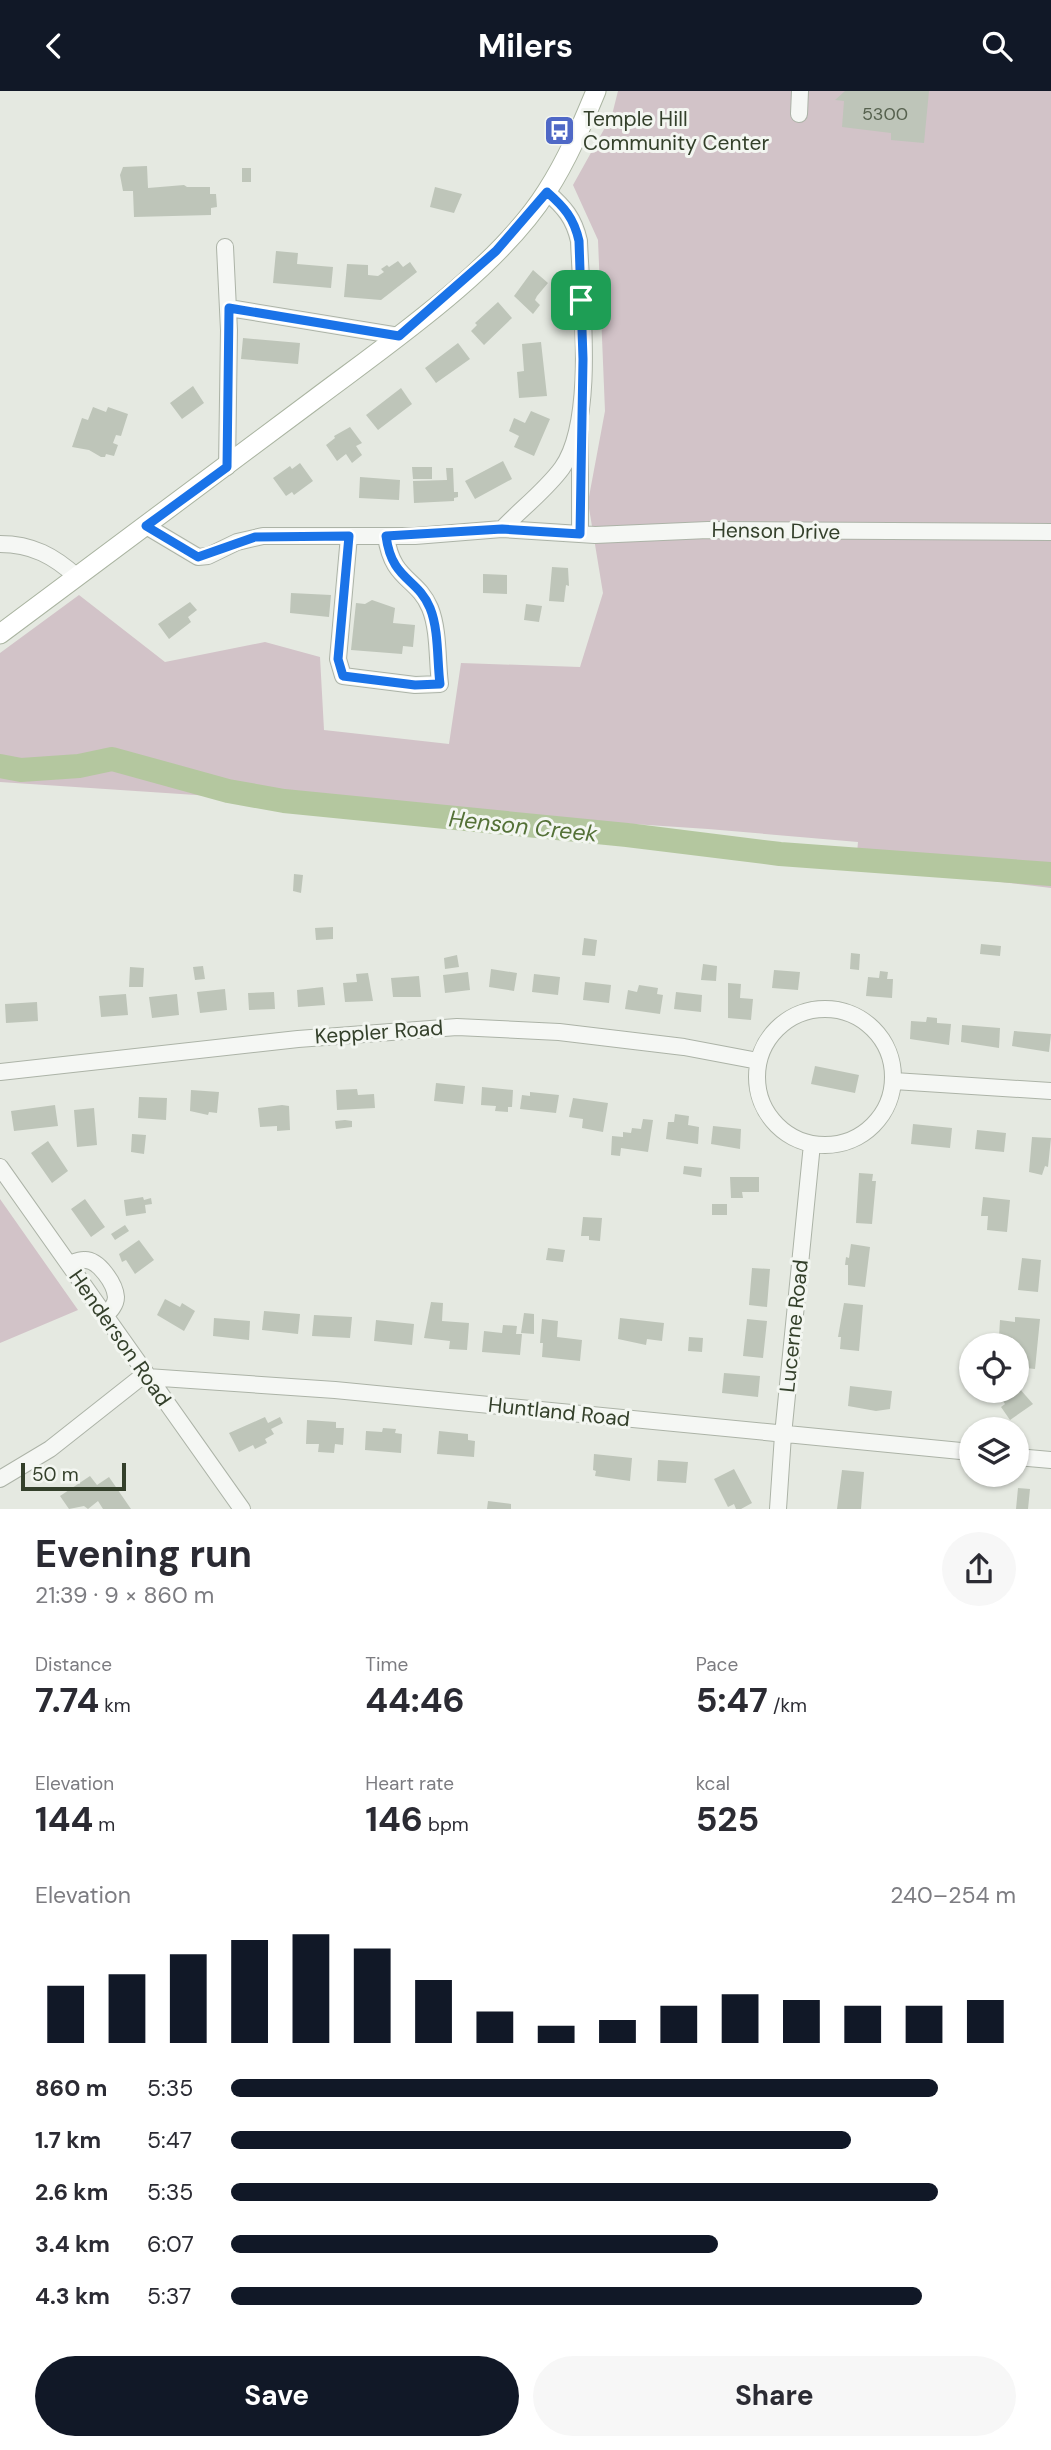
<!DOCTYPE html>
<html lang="en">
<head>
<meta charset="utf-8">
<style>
	:root { --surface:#fff; --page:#f7f7f7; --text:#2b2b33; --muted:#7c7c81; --accent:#111827 }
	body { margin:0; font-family:"DM Sans",sans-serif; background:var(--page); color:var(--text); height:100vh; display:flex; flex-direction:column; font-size:26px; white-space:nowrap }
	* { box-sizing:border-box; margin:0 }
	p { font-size:23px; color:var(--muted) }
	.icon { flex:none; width:38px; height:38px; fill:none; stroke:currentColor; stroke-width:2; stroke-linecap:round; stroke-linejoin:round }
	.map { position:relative; height:1418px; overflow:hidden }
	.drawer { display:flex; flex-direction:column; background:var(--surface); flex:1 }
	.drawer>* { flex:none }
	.buttons { position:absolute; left:959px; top:1242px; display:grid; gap:14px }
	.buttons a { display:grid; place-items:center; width:70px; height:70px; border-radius:50%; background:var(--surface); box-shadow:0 2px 5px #0004; font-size:35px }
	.scale { position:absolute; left:21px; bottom:18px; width:105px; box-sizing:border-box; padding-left:7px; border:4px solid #34402b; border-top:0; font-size:19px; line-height:24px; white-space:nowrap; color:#34402b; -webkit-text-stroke:5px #f3f6f1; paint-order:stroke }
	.pin { position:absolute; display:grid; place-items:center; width:60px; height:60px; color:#fff; margin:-30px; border-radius:14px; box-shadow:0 4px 10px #0006 }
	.round { display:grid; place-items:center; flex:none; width:74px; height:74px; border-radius:37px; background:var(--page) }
	.overview { display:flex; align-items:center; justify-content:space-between; height:119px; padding:0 35px }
	h1 { font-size:38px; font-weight:700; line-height:52px }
	.metrics { display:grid; grid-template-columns:repeat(3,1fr); gap:10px; height:119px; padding:7px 35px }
	.metrics div { display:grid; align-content:center }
	.metrics b { font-size:35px; font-weight:700 }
	.metrics small { font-size:19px; font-weight:400 }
	.metrics p { font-size:19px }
	.chart { height:196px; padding:14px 35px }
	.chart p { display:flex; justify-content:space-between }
	.chart svg { width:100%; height:126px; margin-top:7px; stroke:var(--accent); stroke-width:6 }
	.button { display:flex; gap:14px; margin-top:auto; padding:14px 35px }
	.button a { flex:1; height:80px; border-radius:42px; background:var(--accent); color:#fff; font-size:28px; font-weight:700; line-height:80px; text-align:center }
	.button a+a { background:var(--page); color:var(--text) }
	ul { padding:0 35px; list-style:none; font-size:23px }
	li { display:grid; grid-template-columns:112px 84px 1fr; align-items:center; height:52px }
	li i { height:18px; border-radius:9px; background:var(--accent) }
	header { display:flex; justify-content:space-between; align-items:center; height:91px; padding:0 35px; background:var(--accent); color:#fff; font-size:32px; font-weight:700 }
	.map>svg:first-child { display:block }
	.green { fill:#d2c3c8 }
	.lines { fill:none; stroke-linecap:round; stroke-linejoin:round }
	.river { stroke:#b4c79f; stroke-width:24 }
	.building { fill:#bec5b9 }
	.minor-casing { stroke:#acb3a7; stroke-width:18 }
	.major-casing { stroke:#aab4a1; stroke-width:21 }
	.minor { stroke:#f5f7f4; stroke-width:16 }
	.major { stroke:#fff; stroke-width:19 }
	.route-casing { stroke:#fff; stroke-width:14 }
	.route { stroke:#1a73e8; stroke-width:9 }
	.labels { text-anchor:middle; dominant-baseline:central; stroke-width:6; stroke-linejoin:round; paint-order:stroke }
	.number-label { font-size:18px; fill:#56614e }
	.poi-label { font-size:21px; fill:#34402b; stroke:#f3f6f1; text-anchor:start }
	.street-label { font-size:21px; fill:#34402b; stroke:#f3f6f1 }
	.water-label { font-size:23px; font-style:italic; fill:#547137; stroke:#f3f6f1 }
</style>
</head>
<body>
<header><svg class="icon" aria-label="back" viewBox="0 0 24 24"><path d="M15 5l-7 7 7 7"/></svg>Milers<svg class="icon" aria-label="search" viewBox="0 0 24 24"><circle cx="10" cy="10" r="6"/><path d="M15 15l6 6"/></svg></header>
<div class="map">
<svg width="1051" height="1418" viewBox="0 0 1051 1418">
	<rect width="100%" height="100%" fill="#e5e9e1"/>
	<!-- green -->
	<path class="green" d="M618 0H1051V797L856 774 858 751 708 738 0 691V562L79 504 165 571 265 551 320 566 324 639 449 653 461 572 580 576 603 502 588 411 605 320 598 149 573 94 612 24Z
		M0 1108 78 1219 0 1252Z"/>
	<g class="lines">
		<!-- river -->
		<path class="river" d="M0 675 21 679 79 675 112 668 228 700 284 710 627 744 780 763 1051 783"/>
	</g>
	<!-- building -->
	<path class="building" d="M845 0H929L924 52 891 49V42L842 36 844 10 835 9Z
		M147 75 148 97 184 94 187 96H210V103H216L217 116 211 117V124L134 126 133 100H123L120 84 123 76Z
		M242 77H251V91H242Z
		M435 96 462 103 454 122 430 116Z
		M276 160 298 162 297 173 333 176 331 197 273 192Z
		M398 170 403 176 410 171 417 181 381 209 344 206 347 173 368 174V184L378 185 384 181 381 178 387 174 389 176Z
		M533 179 548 192 537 205 535 209 540 214 533 223 514 205Z
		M498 211 512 227 484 254 471 240 477 234 475 232Z
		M243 247 300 252 298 273 241 268Z
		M541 251 547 305 519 307 517 281 524 280 522 253Z
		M458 252 470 268 436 292 425 277Z
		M193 295 204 312 182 328 170 312Z
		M401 297 412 313 378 339 366 324Z
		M93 316 106 321 108 316 128 323 121 345 116 344 113 352 118 354 114 365 106 363 105 366H101L89 359 72 356 82 327 88 329Z
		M531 320 550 328 534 365 514 356 519 345 509 340 514 327 525 332Z
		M350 336 362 352 356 355 362 364 352 372 346 363 337 370 326 354 335 347 334 345Z
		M503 370 512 388 475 408 465 390Z
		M300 372 313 390 294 404 292 401 286 405 273 387 290 375 292 378Z
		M412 376H432V388H413Z
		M446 377H453L454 401H458V406L454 407V410L414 412 413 390 447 389Z
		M360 386 400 389 399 409 359 407Z
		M552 476 568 477 569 495 566 494 564 511 549 510Z
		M483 483 507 484V503L483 502Z
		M291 502 331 504 329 526 290 522Z
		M372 509 395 517 393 532 415 534 413 556 403 555 402 563 351 559 356 512 365 513Z
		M190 511 197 519 188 526 191 531 169 548 158 533Z
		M526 513 542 515 539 531 524 529Z
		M294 783 303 784 301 802 293 800Z
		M333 836V848L316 849 315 837Z
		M584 847 597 849 595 865 582 864Z
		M981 853 1001 855 1000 865 980 863Z
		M851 862 860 863 859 879 850 878Z
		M457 864 459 876 445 878 444 867Z
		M703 873 717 875 716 890 701 889Z
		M203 875 205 888 195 889 193 876Z
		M130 876 144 877 143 896H129Z
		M491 878 517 882 514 900 489 896Z
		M774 879 800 881 798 899 772 897Z
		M880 880 888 881 887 888H893L892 907 866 905 868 886 879 887Z
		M468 881 470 899 445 902 443 884Z
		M368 882 373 910 345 911 343 892 357 891 356 883Z
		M534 883 560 886 558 904 532 901Z
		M419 885 421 906H393L391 887Z
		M585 891 611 894 609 912 583 909Z
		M728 892 741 893 740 907 753 908 751 929 728 927Z
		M639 894 658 897 657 903 663 904 660 923 625 918 628 899 637 901Z
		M323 896 325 914 298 916 297 899Z
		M225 898 227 919 200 922 197 901Z
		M274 901 275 918 249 919 248 902Z
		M676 901 702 904 701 921 674 918Z
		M126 903 128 924 101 926 99 905Z
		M177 903 179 924 152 927 149 906Z
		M37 911 38 930 6 932 5 913Z
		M927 926 937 927V932L951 933 949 954 910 948 911 930 926 931Z
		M962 934 1000 937 999 957 961 951Z
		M1014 940 1051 943 1049 961 1012 955Z
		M815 975 859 984 855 1002 811 993Z
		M436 992 465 995 463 1013 434 1010Z
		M482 996 513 999 512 1016H508V1021L495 1020 496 1015 481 1014Z
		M357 998 358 1004 374 1003 375 1017 337 1019 336 999Z
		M191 999 219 1001 217 1022 209 1021 208 1024 190 1020Z
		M530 1001 559 1004 556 1022 520 1018 522 1004 530 1005Z
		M139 1006 167 1007 166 1029 138 1027Z
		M573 1007 608 1012 603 1041 582 1037 583 1028 569 1026Z
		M55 1014 58 1035 14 1040 11 1020Z
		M282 1014 289 1015 290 1039 277 1040V1035L260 1036 258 1017Z
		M94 1017 97 1054 77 1056 74 1019Z
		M675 1023 689 1025 688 1034 699 1036 698 1053 666 1048 668 1031H674Z
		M643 1028 653 1029 648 1061 621 1057 620 1065 611 1064 612 1045 623 1046V1041L631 1042 632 1037 641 1038Z
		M345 1029 352 1030V1036L336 1038 335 1030Z
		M913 1033 952 1037 950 1057 911 1053Z
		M713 1035 741 1038 740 1058 711 1053Z
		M977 1039 1006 1042 1004 1061 975 1058Z
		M132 1043 146 1044 144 1063 131 1061Z
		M1032 1046 1051 1047 1048 1076 1045 1075 1042 1084 1029 1081Z
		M48 1050 68 1080 52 1092 31 1062Z
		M684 1075 702 1077 701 1086 683 1083Z
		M859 1082 873 1083 872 1090H876L872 1133 856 1132Z
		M730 1086H759V1101H742L743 1107H731Z
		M143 1106 144 1109 151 1107 152 1113 145 1114 146 1122 126 1125 124 1109Z
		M983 1106 1010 1109 1007 1141 987 1139 988 1125H981Z
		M85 1108 105 1136 91 1146 71 1118Z
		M712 1113H727V1124H712Z
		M583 1126 602 1127 600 1150 589 1149V1145H581Z
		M125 1134 129 1140 115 1149 111 1143Z
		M139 1149 154 1169 135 1183 126 1169 122 1171 119 1163Z
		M851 1153 870 1156 865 1196 848 1194V1174H845L846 1166 849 1167Z
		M548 1157 565 1159 563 1171 546 1169Z
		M1022 1167 1041 1169 1038 1201 1018 1199Z
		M752 1177 770 1178 767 1216 749 1214Z
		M165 1208 180 1216 182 1212 195 1220 184 1240 157 1224Z
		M431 1211 443 1212 442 1230 469 1232 467 1259 449 1258 450 1250 424 1247Z
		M844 1212 863 1214 859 1260 840 1258 841 1246H838Z
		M264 1220 300 1223 298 1243 262 1239Z
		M524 1222 534 1223V1243L521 1242Z
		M314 1224 352 1226 350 1247 312 1245Z
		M1015 1226 1040 1228 1035 1278 1017 1276V1255H1012L1013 1247 999 1246 1000 1229 1015 1231Z
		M214 1227 250 1230 249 1249 213 1245Z
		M620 1227 664 1232 662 1250 647 1248 646 1254 618 1248Z
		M542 1228 558 1230 557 1246 582 1249 580 1270 542 1266 543 1252H540Z
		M747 1228 767 1230 763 1267 743 1265Z
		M376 1229 414 1233 412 1254 374 1250Z
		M503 1234 517 1235 516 1243H522L520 1264 482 1261 484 1240 502 1242Z
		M689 1246 703 1247 702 1261 688 1260Z
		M724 1282 760 1285 758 1306 722 1302Z
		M850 1295 892 1300 890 1318 876 1320 848 1315Z
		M1019 1297 1033 1313 1010 1329 1001 1316 1005 1313 999 1304 1004 1300H1017Z
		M265 1326 268 1332 280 1326 283 1332 271 1338 274 1343 265 1348 267 1352 255 1358 253 1354 239 1361 229 1342Z
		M307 1329 336 1331V1337H344L343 1354 335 1353 334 1362 318 1361 319 1353H306Z
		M383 1337 396 1338 395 1342 402 1343 401 1362 365 1359 366 1340 382 1341Z
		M439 1340 468 1343V1349L475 1350 474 1366 437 1363Z
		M594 1363 632 1367 630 1390 595 1385 596 1380 593 1379Z
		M658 1369 688 1371 686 1392 657 1390Z
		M734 1378 752 1412 741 1418H736L734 1413 728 1416 714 1388Z
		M842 1379 864 1381 861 1418H837Z
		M90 1385 97 1394 109 1386 131 1418H103L98 1410 88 1418 84 1415 69 1418 60 1405Z
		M1018 1397 1030 1398 1028 1418H1016Z
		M488 1410 511 1413V1418H487Z"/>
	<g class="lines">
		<defs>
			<path id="minor" d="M799 23 800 0
				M225 156 229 239 227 376
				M229 217 399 245
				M580 343V443
				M146 435 198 466 208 465 237 451 263 445H415L502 438C521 418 546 399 562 377 596 329 581 208 579 150 574 127 564 116 547 101
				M502 438 595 444 708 439 1051 441
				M349 445 338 568 343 585 415 594 440 593C437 570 439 539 430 517 417 486 392 490 386 445
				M0 453C32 453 54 465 77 486
				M757 986a68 68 0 1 1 136 0a68 68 0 1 1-136 0Z
				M0 981 298 948 457 936 559 941 684 956 758 970
				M894 990 1051 1000
				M0 1076 242 1418
				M69 1173C73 1172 80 1168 85 1169 99 1169 115 1193 116 1206 116 1214 110 1220 105 1225
				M147 1286 335 1299 971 1361
				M1017 1366 1051 1369
				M0 1388 50 1358 145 1283
				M778 1418 783 1344 812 1053"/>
			<path id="major" d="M0 543C105 465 210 387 315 308 388 253 498 178 547 100 567 69 582 34 596 0"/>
		</defs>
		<!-- minor casing -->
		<use href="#minor" class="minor-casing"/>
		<!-- major casing -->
		<use href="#major" class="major-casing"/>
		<!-- minor -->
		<use href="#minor" class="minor"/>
		<!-- major -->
		<use href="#major" class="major"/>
	</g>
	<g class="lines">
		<defs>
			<path id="route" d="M547 101C564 116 574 127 579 150L583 268 580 443 502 438 386 445C392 490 417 486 430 517 439 539 437 570 440 593L415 594 343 585 338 568 349 445 255 446 198 466 146 435 227 376 229 217 399 245 496 160Z"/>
		</defs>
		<!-- route casing -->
		<use href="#route" class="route-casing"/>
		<!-- route -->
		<use href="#route" class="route"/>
	</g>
	<!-- icons -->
	<defs>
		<symbol id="bus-square" viewBox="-11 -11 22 22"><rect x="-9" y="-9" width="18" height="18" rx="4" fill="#4f68c6" stroke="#f3f6f1"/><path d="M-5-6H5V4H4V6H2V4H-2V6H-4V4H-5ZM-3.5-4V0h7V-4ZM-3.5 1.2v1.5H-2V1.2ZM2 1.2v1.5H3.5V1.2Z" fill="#fff"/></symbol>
	</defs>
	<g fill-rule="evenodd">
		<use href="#bus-square" x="542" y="22" width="35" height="35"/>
	</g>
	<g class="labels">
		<!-- number labels -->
		<g class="number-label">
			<text x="885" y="23">5300</text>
		</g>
		<!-- poi labels -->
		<g class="poi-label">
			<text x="583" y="28">Temple Hill<tspan x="583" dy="24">Community Center</tspan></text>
		</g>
		<!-- street labels -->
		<g class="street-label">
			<text transform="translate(776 440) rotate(1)">Henson Drive</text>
			<text transform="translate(379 941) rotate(-4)">Keppler Road</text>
			<text transform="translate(794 1235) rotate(-84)">Lucerne Road</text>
			<text transform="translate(120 1247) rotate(55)">Henderson Road</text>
			<text transform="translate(559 1321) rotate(6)">Huntland Road</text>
		</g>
		<!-- water labels -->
		<g class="water-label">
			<text transform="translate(523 735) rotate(6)">Henson Creek</text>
		</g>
	</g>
</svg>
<div class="buttons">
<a><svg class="icon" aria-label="locate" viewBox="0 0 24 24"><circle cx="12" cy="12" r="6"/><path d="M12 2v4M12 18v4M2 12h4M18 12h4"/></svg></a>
<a><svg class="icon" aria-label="layers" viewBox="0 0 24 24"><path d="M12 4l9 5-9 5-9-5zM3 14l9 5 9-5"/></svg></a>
</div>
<div class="scale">50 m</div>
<div class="pin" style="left:581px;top:209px;background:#1e9e55"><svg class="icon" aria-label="arrive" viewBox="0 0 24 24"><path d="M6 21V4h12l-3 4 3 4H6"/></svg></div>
</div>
<section class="drawer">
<div class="overview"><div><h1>Evening run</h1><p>21:39 · 9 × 860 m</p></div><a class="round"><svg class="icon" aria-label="share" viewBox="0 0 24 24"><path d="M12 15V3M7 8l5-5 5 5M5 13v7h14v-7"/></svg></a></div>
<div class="metrics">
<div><p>Distance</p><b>7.74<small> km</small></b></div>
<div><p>Time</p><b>44:46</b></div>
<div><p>Pace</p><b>5:47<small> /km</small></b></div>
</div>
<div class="metrics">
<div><p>Elevation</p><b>144<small> m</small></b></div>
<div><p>Heart rate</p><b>146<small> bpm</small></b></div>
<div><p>kcal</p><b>525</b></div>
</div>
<div class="chart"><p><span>Elevation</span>240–254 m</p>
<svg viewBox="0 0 160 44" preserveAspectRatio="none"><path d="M5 44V24M15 44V20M25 44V13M35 44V8M45 44V6M55 44V11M65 44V22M75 44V33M85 44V38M95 44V36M105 44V31M115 44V27M125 44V29M135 44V31M145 44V31M155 44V29"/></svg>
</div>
<ul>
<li><b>860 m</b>5:35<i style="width:90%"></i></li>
<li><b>1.7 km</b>5:47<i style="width:79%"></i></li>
<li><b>2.6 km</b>5:35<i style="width:90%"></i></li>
<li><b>3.4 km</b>6:07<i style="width:62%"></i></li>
<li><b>4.3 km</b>5:37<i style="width:88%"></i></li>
</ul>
<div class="button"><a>Save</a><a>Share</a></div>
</section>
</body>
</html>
